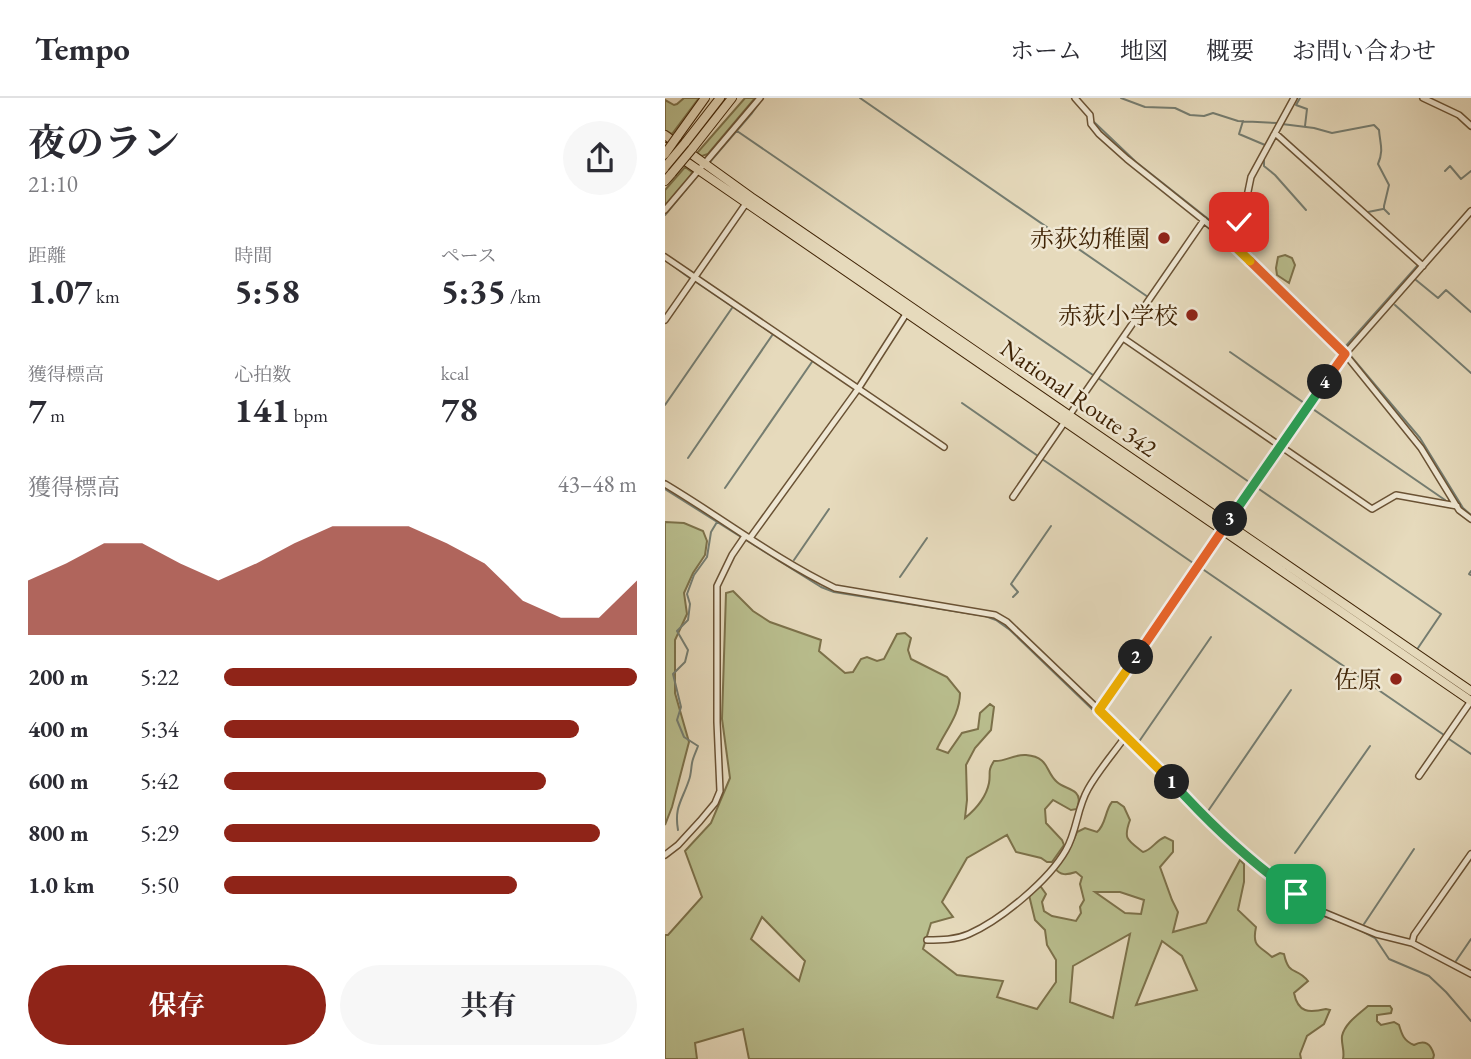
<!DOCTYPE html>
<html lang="ja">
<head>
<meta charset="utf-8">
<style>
	:root { --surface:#fff; --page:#f7f7f7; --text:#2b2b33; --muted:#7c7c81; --line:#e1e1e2; --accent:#8f2418 }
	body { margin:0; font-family:"EB Garamond","Noto Serif JP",serif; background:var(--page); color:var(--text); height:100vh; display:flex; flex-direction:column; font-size:26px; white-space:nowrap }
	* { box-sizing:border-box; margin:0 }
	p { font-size:23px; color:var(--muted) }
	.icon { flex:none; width:38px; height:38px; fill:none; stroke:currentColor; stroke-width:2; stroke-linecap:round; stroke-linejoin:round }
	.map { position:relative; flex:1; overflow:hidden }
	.sheet { display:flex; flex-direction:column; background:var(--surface); width:665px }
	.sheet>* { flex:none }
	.pin { position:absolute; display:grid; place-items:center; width:60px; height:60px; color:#fff; margin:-30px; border-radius:14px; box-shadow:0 4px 10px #0006 }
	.km { position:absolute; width:35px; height:35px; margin:-18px; border-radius:50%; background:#222; color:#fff; font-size:19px; line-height:35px; text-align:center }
	.round { display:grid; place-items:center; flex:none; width:74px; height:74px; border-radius:37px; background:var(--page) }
	.overview { display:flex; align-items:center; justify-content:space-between; height:119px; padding:0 28px }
	h1 { font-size:38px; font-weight:700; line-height:52px }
	.figures { display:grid; grid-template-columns:repeat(3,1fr); gap:10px; height:119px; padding:7px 28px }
	.figures div { display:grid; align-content:center }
	.figures b { font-size:35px; font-weight:700 }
	.figures small { font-size:19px; font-weight:400 }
	.figures p { font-size:19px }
	.chart { height:196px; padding:14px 28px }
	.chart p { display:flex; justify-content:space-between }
	.chart svg { width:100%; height:126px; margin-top:7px; fill:var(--accent); opacity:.7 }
	.button { display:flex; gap:14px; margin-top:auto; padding:14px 28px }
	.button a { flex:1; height:80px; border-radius:42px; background:var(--accent); color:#fff; font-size:28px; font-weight:700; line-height:80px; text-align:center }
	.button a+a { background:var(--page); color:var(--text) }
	ul { padding:0 28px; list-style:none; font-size:23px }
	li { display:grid; grid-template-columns:112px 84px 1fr; align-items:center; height:52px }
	li i { height:18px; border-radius:9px; background:var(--accent) }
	header { display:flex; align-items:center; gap:42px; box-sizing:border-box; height:98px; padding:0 35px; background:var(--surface); border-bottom:2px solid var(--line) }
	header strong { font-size:33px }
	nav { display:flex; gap:38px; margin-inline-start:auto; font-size:24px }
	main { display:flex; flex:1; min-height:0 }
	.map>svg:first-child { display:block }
	.green { fill:#b9be8e; stroke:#7c714a; stroke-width:2; fill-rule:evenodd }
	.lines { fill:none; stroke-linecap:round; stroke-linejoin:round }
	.stream { stroke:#757d71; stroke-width:2 }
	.minor-casing { stroke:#6a5234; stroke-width:8 }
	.highway-casing { stroke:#402406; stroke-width:10 }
	.minor { stroke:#efe7d3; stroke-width:5 }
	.highway { stroke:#e6dabc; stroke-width:8 }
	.highway-bridge-casing { stroke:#402406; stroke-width:10; stroke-linecap:butt }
	.highway-bridge { stroke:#e6dabc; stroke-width:8 }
	.split-1-casing { stroke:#fff; stroke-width:14 }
	.split-2-casing { stroke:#fff; stroke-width:14 }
	.split-3-casing { stroke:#fff; stroke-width:14 }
	.split-4-casing { stroke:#fff; stroke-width:14 }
	.split-5-casing { stroke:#fff; stroke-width:14 }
	.split-6-casing { stroke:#fff; stroke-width:14 }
	.split-1 { stroke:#22a559; stroke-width:9 }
	.split-2 { stroke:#f5b400; stroke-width:9 }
	.split-3 { stroke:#f0652b; stroke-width:9 }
	.split-4 { stroke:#22a559; stroke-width:9 }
	.split-5 { stroke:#f0652b; stroke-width:9 }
	.split-6 { stroke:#f5b400; stroke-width:9 }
	.poi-dot { fill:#8f2418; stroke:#efe7d3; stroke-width:2.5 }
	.labels { text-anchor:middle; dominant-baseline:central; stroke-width:5; stroke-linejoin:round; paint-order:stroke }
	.poi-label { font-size:24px; fill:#402406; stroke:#efe7d3; text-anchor:end }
	.street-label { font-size:24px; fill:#402406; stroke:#efe7d3 }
</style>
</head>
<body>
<header>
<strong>Tempo</strong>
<nav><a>ホーム</a><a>地図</a><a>概要</a><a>お問い合わせ</a></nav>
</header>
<main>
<section class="sheet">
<div class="overview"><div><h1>夜のラン</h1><p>21:10</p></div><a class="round"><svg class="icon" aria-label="share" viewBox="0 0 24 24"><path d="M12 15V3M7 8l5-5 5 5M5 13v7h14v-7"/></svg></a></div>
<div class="figures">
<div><p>距離</p><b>1.07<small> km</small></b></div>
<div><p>時間</p><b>5:58</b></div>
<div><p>ペース</p><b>5:35<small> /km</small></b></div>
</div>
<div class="figures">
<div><p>獲得標高</p><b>7<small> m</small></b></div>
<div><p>心拍数</p><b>141<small> bpm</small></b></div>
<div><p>kcal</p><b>78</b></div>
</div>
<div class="chart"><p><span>獲得標高</span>43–48 m</p>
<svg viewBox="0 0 160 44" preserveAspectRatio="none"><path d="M0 44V25L10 19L20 12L30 12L40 19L50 25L60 19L70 12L80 6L90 6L100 6L110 12L120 19L130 32L140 38L150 38L160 25V44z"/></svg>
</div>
<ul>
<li><b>200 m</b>5:22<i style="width:100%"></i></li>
<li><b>400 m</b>5:34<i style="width:86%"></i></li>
<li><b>600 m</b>5:42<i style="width:78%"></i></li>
<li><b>800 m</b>5:29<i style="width:91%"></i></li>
<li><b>1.0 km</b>5:50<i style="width:71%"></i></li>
</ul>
<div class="button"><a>保存</a><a>共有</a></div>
</section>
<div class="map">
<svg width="806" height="961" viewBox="0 0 806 961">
	<rect width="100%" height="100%" fill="#e6dabc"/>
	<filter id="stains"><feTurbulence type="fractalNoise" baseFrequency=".00286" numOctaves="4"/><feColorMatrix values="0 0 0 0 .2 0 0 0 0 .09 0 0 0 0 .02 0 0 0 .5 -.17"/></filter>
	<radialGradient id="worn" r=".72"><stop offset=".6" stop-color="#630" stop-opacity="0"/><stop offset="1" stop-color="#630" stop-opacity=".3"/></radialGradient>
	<!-- green -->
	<path class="green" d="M19 0H34L7 36 0 32V2L9 7 12 6Z
		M80 0H90L43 56 37 58 32 55Z
		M20 69 27 74 26 78 0 109V92Z
		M620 157 627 160 630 167 624 185 612 177 611 170 613 159Z
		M0 424 19 425 38 433 42 443 40 457 28 475 19 495 22 516 10 542V595L24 644 7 709 0 727Z
		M68 493 88 513 105 524 156 542 154 553 180 575 188 574 196 561 202 559 212 563 219 561 232 536 240 535 246 540 243 552 246 561 282 579 295 595C295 617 280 633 272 651L283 655 297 635 313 631 315 615 325 606 329 609 326 632 310 650 301 667 302 702 300 720C311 711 321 700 324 685 326 674 322 674 329 663 340 664 349 656 361 657 385 659 380 674 392 684 397 689 406 690 411 695 416 700 413 706 412 711L406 712 388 702 380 711 381 725 397 742 399 747 387 764H382L376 760 351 754 342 737 302 760 277 804 288 819 266 825 258 851 292 877 338 883 332 899 372 911 391 884V862L382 847 380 832 370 822 364 797 372 789H376L381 796 377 804 379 813 387 818 411 823 416 815 415 809 419 802 415 786 417 779 411 774C402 777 395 778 390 770 401 759 406 748 412 734L420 730 432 734C441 727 440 712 447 704H452L459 709 465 722C458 741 462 742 478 754 487 752 490 743 500 739L508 743V754L495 769 507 802 513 814 508 834 541 825 575 762 579 766V784L573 812 591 829C587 848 593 847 607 859L615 855 619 856C624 879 631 868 643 883L629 895C633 915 644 915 661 911L665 912 659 926 642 938 635 956 636 961H84L78 931 30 945 32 961H0V837H3L37 799 20 753 46 725 65 680 57 621 61 495ZM430 794H455L479 802 476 816 460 815ZM97 819 140 863 134 883 86 841ZM465 836 448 920 405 904 408 868ZM497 843 517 858 532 892 471 907Z
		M703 908H725L727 911 726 915 712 917V923L716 927 729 924 734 927C737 937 739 943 749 947 760 941 766 946 769 957L768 961H678C680 953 676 946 677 938 680 925 694 916 703 908Z"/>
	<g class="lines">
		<!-- stream -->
		<path class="stream" d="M195 0 483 199
			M456 0 480 9 510 10 525 17 539 18 548 15 573 23 612 25
			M635 0 631 7 642 11 640 28
			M578 23 574 36 600 47
			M429 24 471 64 561 135
			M617 26 649 30 667 35 709 27 714 32C715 46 719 52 713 66L724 87 719 108V111L724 116
			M72 33 428 277
			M599 60V68L610 77 641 112
			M44 65 87 15 98 0
			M780 73 785 68 796 81 806 73
			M703 114 718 111
			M0 117 33 77
			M566 139 679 250 755 340 798 410 806 417
			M0 162 26 181
			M751 182 773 200 781 192 806 214
			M730 207 806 275
			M680 249 753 167
			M565 254 780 402
			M433 280 587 386
			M297 305 373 358
			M0 307 67 210
			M23 360 108 236 31 184
			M377 361 531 467
			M591 389 776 516 753 550
			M60 390 149 261
			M0 391 76 439
			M81 442 156 489 169 494 320 518 331 522 345 532 456 639
			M129 462 164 411
			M536 470 779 637
			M806 473 804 476 806 477
			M235 479 262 440
			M348 499 353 494 346 486 386 428
			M784 641 806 656
			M460 643 528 710
			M473 645 546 539
			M536 713 610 776 657 810
			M541 716 626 592
			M13 732C9 709 17 703 24 682 26 677 26 671 27 665 28 659 31 654 33 648L19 639 12 622 16 609 8 576 20 564 23 552 12 533 23 522 25 506 22 496 29 477 42 459 46 434 52 424
			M630 755 705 648
			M656 815V817L678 825
			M699 826 749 751
			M693 831 710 840 724 861 764 878 781 894 806 923
			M791 863 806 841"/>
		<defs>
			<path id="minor" d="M410 0 425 17 426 26 434 36 462 61 561 140 617 193 680 256 756 350 794 412 806 421
				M758 0 794 17 806 28
				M610 35 758 168
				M0 112 95 0
				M561 140 574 124 579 113 586 79 629 0
				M0 159 279 349
				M0 222 82 104
				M458 240 707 411 731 397 792 408
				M0 386C57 420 110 461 170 490L330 517 342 524 434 612 504 682 537 718 611 782 653 812 711 836 747 845 806 876
				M348 399 539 122
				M85 440 193 291 243 213
				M434 612 680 256 806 113
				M754 678 806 603
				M0 757 13 747 35 723 50 705 55 693 52 624V488L67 457 80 438
				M262 842C276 842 290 842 304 836 336 822 384 782 401 752 412 733 412 710 423 691 433 673 448 656 460 639
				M747 845 749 837 806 756"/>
			<path id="highway" d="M0 37 86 99 806 593
				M12 39 40 0
				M20 45 55 0
				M0 49 806 603
				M27 51 67 0
				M0 83 7 75"/>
		</defs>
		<!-- minor casing -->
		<use href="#minor" class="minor-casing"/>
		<!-- highway casing -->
		<use href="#highway" class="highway-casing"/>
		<!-- minor -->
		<use href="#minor" class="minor"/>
		<!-- highway -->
		<use href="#highway" class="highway"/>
		<defs>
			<path id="highway-bridge" d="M0 56 12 39
				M0 69 20 45
				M7 75 27 51"/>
		</defs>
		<!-- highway-bridge casing -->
		<use href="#highway-bridge" class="highway-bridge-casing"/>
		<!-- highway-bridge -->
		<use href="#highway-bridge" class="highway-bridge"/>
	</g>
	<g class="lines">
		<defs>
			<path id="split-1" d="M507 684C544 725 585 764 631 796"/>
			<path id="split-2" d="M471 559 434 612 507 684"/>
			<path id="split-3" d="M471 559 565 421"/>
			<path id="split-4" d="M565 421 660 284"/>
			<path id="split-5" d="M585 163 680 256 660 284"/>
			<path id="split-6" d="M574 124 561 140 585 163"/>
		</defs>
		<!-- split-1 casing -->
		<use href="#split-1" class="split-1-casing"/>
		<!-- split-2 casing -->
		<use href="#split-2" class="split-2-casing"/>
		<!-- split-3 casing -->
		<use href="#split-3" class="split-3-casing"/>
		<!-- split-4 casing -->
		<use href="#split-4" class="split-4-casing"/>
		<!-- split-5 casing -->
		<use href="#split-5" class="split-5-casing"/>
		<!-- split-6 casing -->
		<use href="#split-6" class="split-6-casing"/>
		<!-- split-1 -->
		<use href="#split-1" class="split-1"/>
		<!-- split-2 -->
		<use href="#split-2" class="split-2"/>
		<!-- split-3 -->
		<use href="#split-3" class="split-3"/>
		<!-- split-4 -->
		<use href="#split-4" class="split-4"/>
		<!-- split-5 -->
		<use href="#split-5" class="split-5"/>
		<!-- split-6 -->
		<use href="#split-6" class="split-6"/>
	</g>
	<!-- markers -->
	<g class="poi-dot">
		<circle cx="499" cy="140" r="7"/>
		<circle cx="527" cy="217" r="7"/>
		<circle cx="731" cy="581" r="7"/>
	</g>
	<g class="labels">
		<!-- poi labels -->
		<g class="poi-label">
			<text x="485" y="140">赤荻幼稚園</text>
			<text x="513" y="217">赤荻小学校</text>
			<text x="717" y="581">佐原</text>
		</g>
		<!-- street labels -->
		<g class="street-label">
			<text transform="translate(414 300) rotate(35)">National Route 342</text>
		</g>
	</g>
	<rect width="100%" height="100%" filter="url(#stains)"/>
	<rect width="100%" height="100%" fill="url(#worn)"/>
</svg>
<div class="pin" style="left:631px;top:796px;background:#1e9e55"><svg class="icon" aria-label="arrive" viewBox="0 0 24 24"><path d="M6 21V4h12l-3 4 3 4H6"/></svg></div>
<div class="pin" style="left:574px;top:124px;background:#d93025"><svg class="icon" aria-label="check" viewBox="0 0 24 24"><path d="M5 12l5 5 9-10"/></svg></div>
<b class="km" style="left:507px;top:684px">1</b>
<b class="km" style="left:471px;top:559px">2</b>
<b class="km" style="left:565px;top:421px">3</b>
<b class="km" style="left:660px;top:284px">4</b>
</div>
</main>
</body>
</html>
